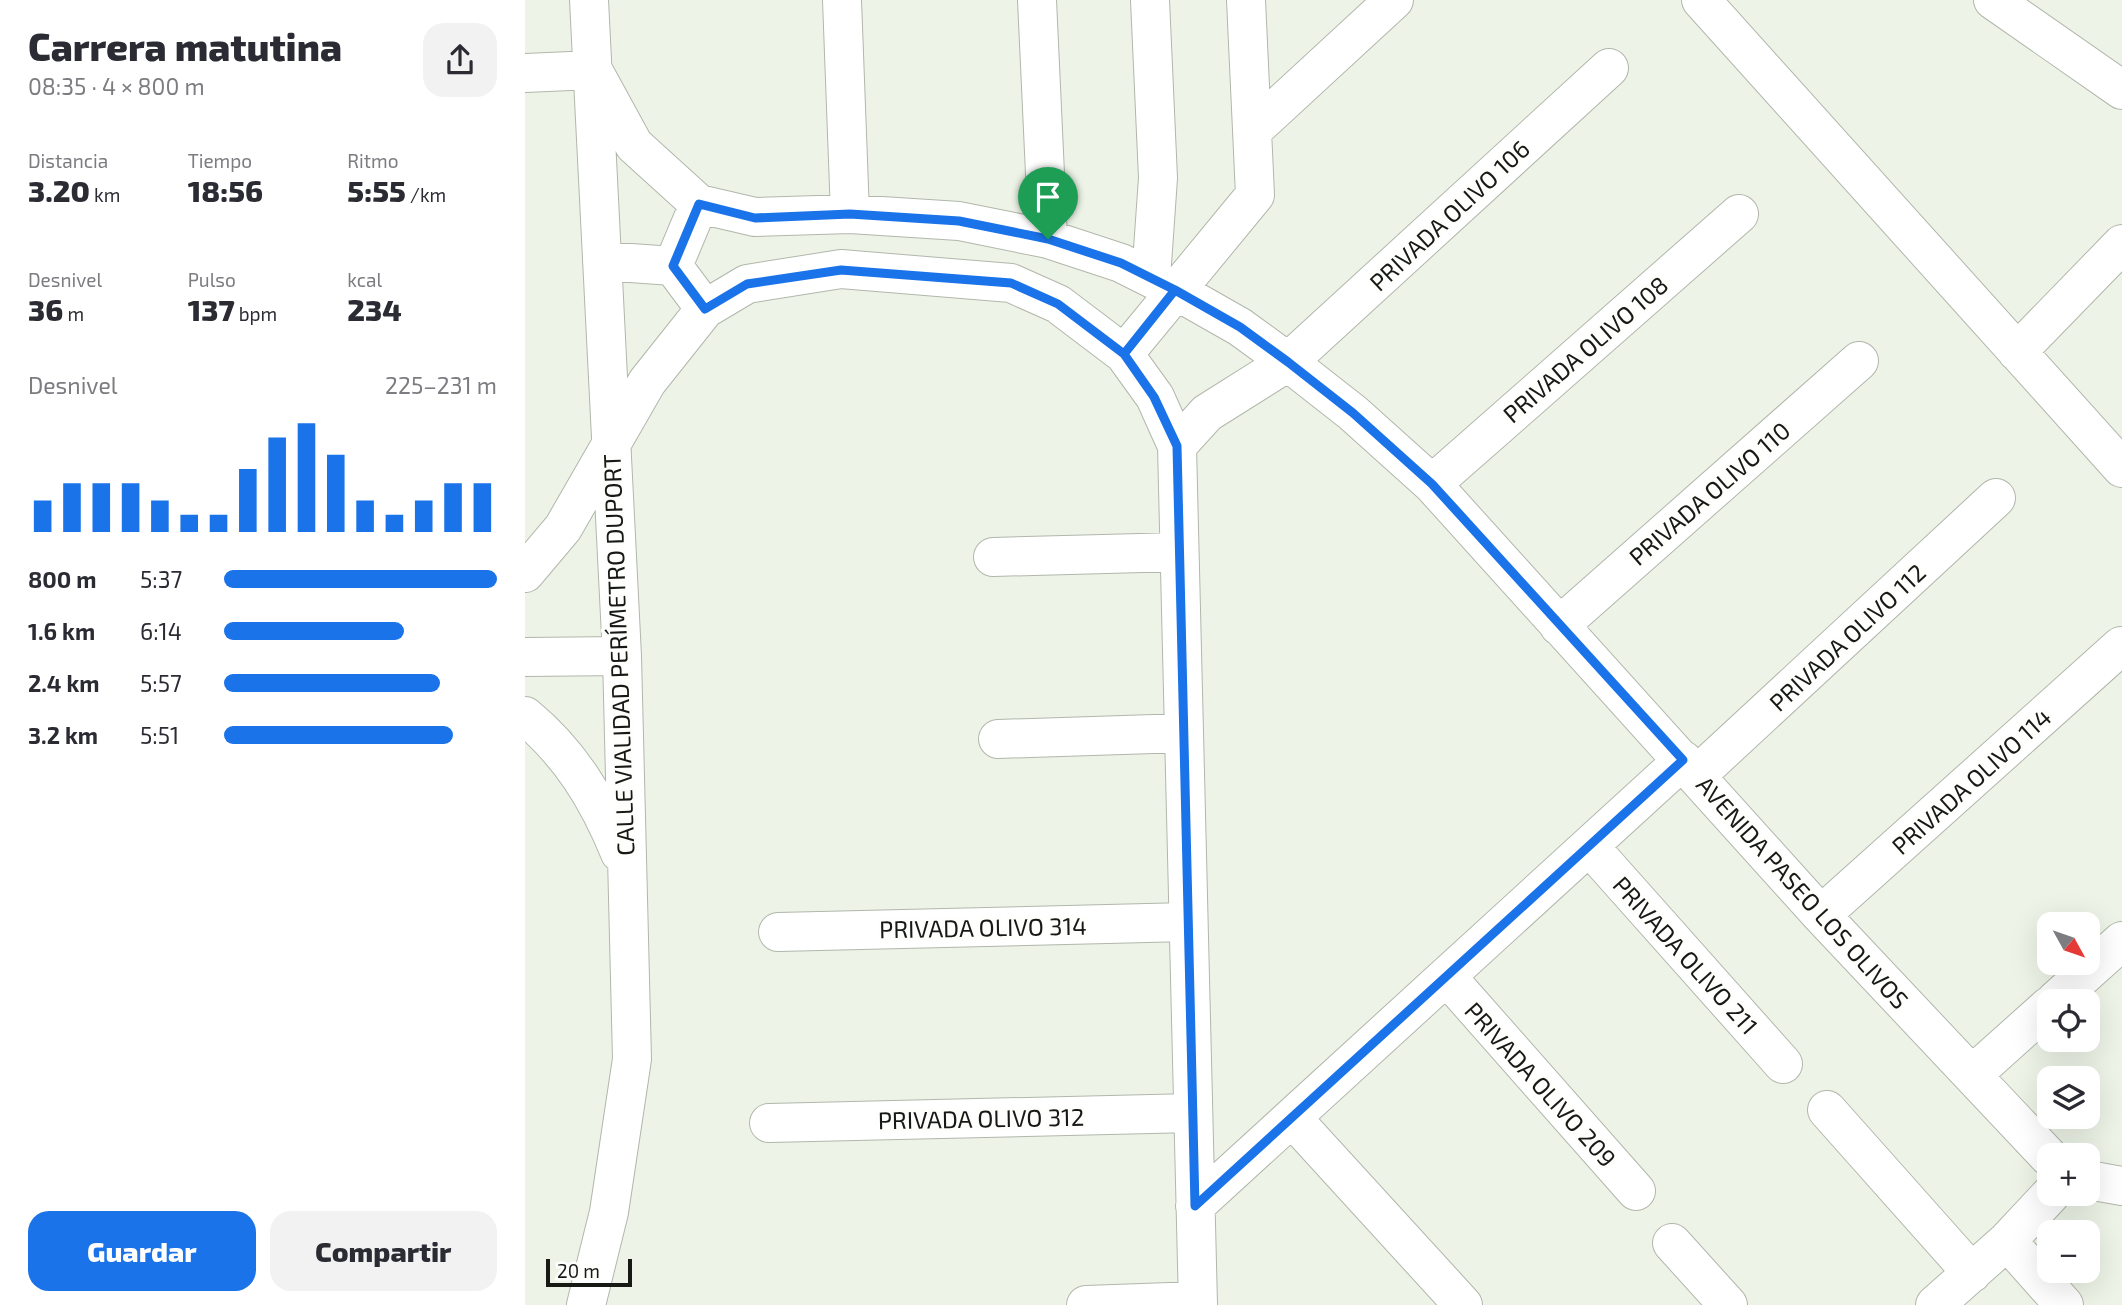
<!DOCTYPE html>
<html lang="es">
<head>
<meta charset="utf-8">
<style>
	:root { --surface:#fff; --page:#f2f2f3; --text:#2b2b33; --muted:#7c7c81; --accent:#1a73e8 }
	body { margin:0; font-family:"Exo 2",sans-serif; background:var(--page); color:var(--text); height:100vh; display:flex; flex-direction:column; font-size:26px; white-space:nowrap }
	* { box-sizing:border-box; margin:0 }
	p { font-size:23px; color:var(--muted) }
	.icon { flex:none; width:38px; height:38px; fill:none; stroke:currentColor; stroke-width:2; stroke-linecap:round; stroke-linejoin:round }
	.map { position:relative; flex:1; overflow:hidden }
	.panel { display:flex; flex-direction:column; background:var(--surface); width:525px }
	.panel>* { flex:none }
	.needle { width:46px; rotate:130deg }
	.fabs { position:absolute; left:1512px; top:912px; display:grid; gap:14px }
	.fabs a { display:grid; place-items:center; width:63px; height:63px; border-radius:14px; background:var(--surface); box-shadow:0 7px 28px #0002; font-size:35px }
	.scale { position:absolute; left:21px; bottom:18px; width:86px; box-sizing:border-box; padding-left:7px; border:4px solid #171915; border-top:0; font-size:19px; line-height:24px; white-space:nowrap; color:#171915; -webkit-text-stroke:5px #fefffc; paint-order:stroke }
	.pin { position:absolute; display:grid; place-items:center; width:60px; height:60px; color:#fff; margin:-72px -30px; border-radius:50% 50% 50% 0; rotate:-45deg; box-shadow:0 0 7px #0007 }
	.pin .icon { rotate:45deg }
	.round { display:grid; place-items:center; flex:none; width:74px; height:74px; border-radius:21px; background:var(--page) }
	.summary { display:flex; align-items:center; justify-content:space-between; height:119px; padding:0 28px }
	h1 { font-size:38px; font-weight:800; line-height:52px }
	.metrics { display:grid; grid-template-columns:repeat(3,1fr); gap:10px; height:119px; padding:7px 28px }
	.metrics div { display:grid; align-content:center }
	.metrics b { font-size:30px; font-weight:800 }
	.metrics small { font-size:19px; font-weight:400 }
	.metrics p { font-size:19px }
	.chart { height:196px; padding:14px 28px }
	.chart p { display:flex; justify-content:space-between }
	.chart svg { width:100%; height:126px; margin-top:7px; stroke:var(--accent); stroke-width:6 }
	.button { display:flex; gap:14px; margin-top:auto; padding:14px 28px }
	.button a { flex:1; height:80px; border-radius:21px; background:var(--accent); color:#fff; font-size:28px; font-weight:800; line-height:80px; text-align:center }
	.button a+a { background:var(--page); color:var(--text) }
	ul { padding:0 28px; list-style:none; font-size:23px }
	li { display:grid; grid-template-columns:112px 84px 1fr; align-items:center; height:52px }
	li i { height:18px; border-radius:9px; background:var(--accent) }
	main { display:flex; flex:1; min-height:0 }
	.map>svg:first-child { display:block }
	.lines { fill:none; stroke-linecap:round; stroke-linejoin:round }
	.minor-casing { stroke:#b1b7ab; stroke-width:40 }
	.minor { stroke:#fff; stroke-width:38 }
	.route-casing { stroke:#fff; stroke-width:14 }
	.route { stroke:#1a73e8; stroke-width:9 }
	.labels { text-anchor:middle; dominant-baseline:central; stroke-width:7; stroke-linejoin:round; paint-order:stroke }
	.street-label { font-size:24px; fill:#171915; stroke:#fefffc }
</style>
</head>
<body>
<main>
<section class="panel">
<div class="summary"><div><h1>Carrera matutina</h1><p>08:35 · 4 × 800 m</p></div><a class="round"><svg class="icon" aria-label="share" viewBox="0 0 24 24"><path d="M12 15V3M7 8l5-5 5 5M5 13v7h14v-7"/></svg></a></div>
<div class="metrics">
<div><p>Distancia</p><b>3.20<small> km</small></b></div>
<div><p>Tiempo</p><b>18:56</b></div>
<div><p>Ritmo</p><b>5:55<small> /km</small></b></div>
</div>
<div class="metrics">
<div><p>Desnivel</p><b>36<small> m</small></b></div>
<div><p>Pulso</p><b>137<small> bpm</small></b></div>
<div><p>kcal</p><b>234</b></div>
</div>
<div class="chart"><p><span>Desnivel</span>225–231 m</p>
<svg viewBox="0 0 160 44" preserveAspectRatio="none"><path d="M5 44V33M15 44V27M25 44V27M35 44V27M45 44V33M55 44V38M65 44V38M75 44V22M85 44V11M95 44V6M105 44V17M115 44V33M125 44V38M135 44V33M145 44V27M155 44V27"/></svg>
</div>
<ul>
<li><b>800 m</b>5:37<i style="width:100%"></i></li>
<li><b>1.6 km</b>6:14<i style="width:66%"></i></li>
<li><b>2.4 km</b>5:57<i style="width:79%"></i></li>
<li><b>3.2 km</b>5:51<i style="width:84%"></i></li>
</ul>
<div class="button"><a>Guardar</a><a>Compartir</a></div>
</section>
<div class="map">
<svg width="1597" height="1305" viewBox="0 0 1597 1305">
	<rect width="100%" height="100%" fill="#edf4e7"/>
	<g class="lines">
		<defs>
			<path id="minor" d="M317 0 325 214
				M512 0 523 239
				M625 0 633 178 626 278
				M1176 0 1597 468
				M1468 0 1597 90
				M0 73 68 70 109 145 174 204 230 217 325 214 434 221 523 239 596 263 650 290 715 327 763 362 828 413 907 484 1296 915 1524 1157
				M727 131 869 0
				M77 261 148 266 180 309
				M148 266 174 204
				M1492 352 1597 244
				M599 354 730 195 721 0
				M652 446 682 413 763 362 1084 68
				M907 484 1214 214
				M468 557 654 552
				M0 573 38 528 122 382 180 309 222 284 316 269 486 283 533 304 599 354 630 397 652 446 673 1305
				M1034 626 1334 361
				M0 657 97 656
				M0 716C45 753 73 799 95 853
				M473 739 659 733
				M1172 775 1471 498
				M1064 846 1258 1064
				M1296 915 1596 646
				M253 932 663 922
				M922 977 1111 1191
				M1530 1001 1597 941
				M1447 1075 1524 1006
				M1302 1110 1447 1273
				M768 1119 938 1305
				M244 1123 668 1113
				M1563 1180 1597 1186
				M670 1206 1158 760
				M1482 1241 1539 1305
				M1147 1243 1203 1305
				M61 1305 84 1212 107 1059 97 656 64 0
				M561 1305 673 1301
				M1410 1305 1482 1241 1526 1194"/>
		</defs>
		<!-- minor casing -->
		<use href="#minor" class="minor-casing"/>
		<!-- minor -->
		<use href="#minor" class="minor"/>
	</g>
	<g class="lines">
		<defs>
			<path id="route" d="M523 239 434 221 325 214 230 218 174 204 148 266 180 309 222 284 316 270 486 283 533 304 599 354 650 290 715 327 763 362 828 413 907 484 1158 760 670 1206 652 446 629 397 599 354 650 290 596 263 523 239"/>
		</defs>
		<!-- route casing -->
		<use href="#route" class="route-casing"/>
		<!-- route -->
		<use href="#route" class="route"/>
	</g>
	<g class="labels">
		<!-- street labels -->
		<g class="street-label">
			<text transform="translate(924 215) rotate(-43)">PRIVADA OLIVO 106</text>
			<text transform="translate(1060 349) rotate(-41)">PRIVADA OLIVO 108</text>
			<text transform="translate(1184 493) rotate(-41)">PRIVADA OLIVO 110</text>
			<text transform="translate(1322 637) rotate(-43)">PRIVADA OLIVO 112</text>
			<text transform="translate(93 655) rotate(-92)">CALLE VIALIDAD PERÍMETRO DUPORT</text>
			<text transform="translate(1446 781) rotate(-42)">PRIVADA OLIVO 114</text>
			<text transform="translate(1278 892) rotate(48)">AVENIDA PASEO LOS OLIVOS</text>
			<text transform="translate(458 927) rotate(-1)">PRIVADA OLIVO 314</text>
			<text transform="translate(1161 955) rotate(48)">PRIVADA OLIVO 211</text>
			<text transform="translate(1016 1084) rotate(48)">PRIVADA OLIVO 209</text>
			<text transform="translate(456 1118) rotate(-1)">PRIVADA OLIVO 312</text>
		</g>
	</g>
</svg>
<div class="fabs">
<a><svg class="needle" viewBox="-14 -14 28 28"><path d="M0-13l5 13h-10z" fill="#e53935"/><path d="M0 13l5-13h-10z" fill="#7c7c81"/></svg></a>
<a><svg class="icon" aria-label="locate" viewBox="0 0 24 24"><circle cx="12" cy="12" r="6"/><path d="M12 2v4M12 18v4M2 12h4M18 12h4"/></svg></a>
<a><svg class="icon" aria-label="layers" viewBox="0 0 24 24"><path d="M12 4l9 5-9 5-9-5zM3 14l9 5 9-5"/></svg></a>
<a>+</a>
<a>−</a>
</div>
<div class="scale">20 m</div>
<div class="pin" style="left:523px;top:239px;background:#1e9e55"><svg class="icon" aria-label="arrive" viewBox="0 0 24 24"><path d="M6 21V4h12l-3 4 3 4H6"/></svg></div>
</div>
</main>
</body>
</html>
